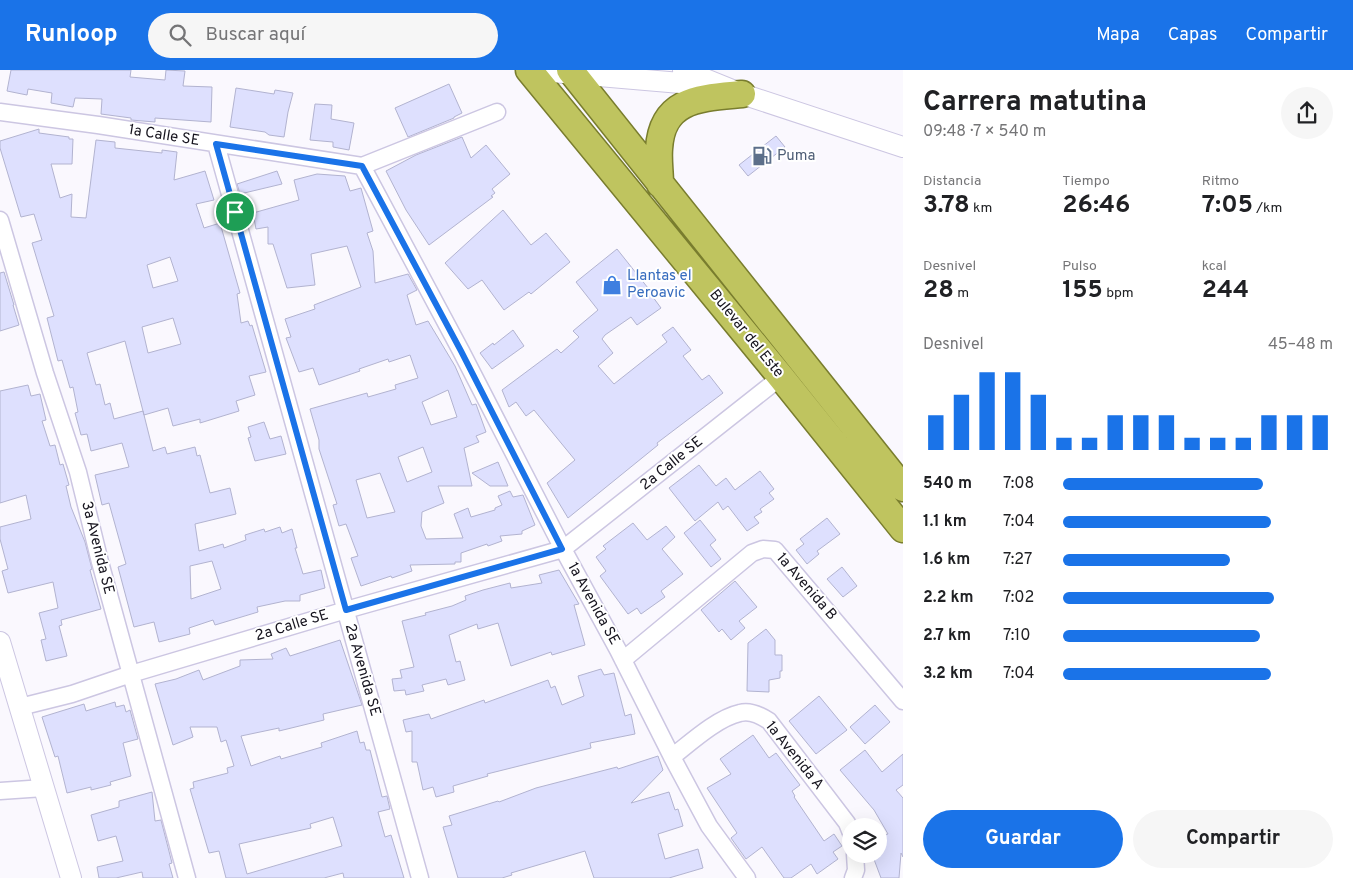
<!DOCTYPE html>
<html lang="es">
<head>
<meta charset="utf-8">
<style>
	:root { --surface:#fff; --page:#f6f6f6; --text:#202124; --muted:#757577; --accent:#1a73e8 }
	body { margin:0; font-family:Overpass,sans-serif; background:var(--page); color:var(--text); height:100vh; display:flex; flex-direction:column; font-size:19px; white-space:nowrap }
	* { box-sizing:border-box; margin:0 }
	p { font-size:16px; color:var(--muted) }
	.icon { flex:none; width:28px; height:28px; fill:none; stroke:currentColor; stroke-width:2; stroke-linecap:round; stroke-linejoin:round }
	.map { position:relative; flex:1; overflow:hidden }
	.panel { display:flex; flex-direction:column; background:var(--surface); width:450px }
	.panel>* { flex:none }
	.tools { position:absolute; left:842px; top:748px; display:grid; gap:10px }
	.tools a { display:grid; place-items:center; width:45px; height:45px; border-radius:50%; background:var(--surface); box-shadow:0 5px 20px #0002; font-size:25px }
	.pin { position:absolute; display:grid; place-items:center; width:42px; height:42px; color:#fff; margin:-21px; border:2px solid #fff; border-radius:50%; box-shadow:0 1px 5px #0007 }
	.round { display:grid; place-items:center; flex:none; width:52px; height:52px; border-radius:26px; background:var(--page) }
	.summary { display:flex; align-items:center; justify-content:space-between; height:85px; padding:0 20px }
	h1 { font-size:28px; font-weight:700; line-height:38px }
	.metrics { display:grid; grid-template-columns:repeat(3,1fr); gap:8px; height:85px; padding:5px 20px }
	.metrics div { display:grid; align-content:center }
	.metrics b { font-size:25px; font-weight:700 }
	.metrics small { font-size:14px; font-weight:400 }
	.metrics p { font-size:14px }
	.chart { height:140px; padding:10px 20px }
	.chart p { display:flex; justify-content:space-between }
	.chart svg { width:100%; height:90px; margin-top:5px; stroke:var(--accent); stroke-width:6 }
	.primary-button { display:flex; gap:10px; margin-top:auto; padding:10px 20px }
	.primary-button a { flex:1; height:58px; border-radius:30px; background:var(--accent); color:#fff; font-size:20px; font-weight:700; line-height:58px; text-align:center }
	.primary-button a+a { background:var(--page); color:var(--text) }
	ul { padding:0 20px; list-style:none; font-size:16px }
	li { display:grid; grid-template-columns:80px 60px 1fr; align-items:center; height:38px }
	li i { height:12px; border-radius:6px; background:var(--accent) }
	header { display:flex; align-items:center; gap:30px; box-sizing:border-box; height:70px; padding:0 25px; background:var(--accent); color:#fff }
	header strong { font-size:24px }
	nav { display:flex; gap:28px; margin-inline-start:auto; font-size:18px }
	.search { width:350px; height:45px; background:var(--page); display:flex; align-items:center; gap:12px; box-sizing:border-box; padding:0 18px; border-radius:28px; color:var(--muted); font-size:19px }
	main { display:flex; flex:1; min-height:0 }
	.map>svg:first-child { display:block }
	.building { fill:#dee0fe; stroke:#b2b3d0; fill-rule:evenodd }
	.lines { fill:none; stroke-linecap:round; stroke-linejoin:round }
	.minor-casing { stroke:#ccc6e2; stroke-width:19 }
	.tertiary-casing { stroke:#ccc6e2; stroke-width:22 }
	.trunk-casing { stroke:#797d2e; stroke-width:29 }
	.minor { stroke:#fff; stroke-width:16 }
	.tertiary { stroke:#fff; stroke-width:20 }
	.trunk { stroke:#bfc45f; stroke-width:26 }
	.route-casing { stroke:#fff; stroke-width:10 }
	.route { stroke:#1a73e8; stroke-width:6 }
	.labels { text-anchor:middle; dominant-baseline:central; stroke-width:4; stroke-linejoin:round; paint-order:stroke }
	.street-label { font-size:15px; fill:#16141e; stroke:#fff }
	.service-label { font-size:15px; fill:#4e5e75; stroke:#fff; text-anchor:start }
	.shop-label { font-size:15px; fill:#366cbe; stroke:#fff; text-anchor:start }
</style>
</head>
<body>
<header>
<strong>Runloop</strong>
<div class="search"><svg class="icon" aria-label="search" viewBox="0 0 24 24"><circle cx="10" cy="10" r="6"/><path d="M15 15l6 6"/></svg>Buscar aquí</div>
<nav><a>Mapa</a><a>Capas</a><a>Compartir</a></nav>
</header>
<main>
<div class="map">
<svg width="903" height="808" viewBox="0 0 903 808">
	<rect width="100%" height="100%" fill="#faf8fe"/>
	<!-- building -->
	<path class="building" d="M11 0H131L130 7 165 10 166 0 185 1 183 16 212 17 211 52 155 48V52L131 50V48L101 44 102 29 75 28 73 37 51 33 52 23 28 19 27 25 7 21Z
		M449 14 462 43 454 47V48L408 67 395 38Z
		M236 18 274 24 275 20 293 23 288 42 284 67 269 65 265 62 230 57Z
		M315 34 332 35 331 49 354 53 349 80 333 77V72L310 70Z
		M39 59V63L69 67V69H73L72 94H51L60 128 72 124 71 147 86 148 96 70 115 72V78L162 83V80L177 82 174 110 205 101 214 130 196 134 204 158 220 153 240 223 237 224 241 253 248 251 250 256 252 255 266 302 249 306 255 325 236 331 239 341 200 353V349L173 356 168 338 144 345 125 271 87 283 96 315 100 314 105 335 110 333 114 349 143 341 153 381 165 377 167 384 195 377 197 386 200 385 210 423 230 418 236 444 195 454 199 481 223 474 224 478 246 470 245 465 264 459 265 462 280 457 282 463 292 459 297 478H295L303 504 321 500 325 518 300 525V531H285L257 537 258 542 215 555 213 550 189 558 190 564 159 572 154 552 134 557 118 497 126 494 109 433 102 435 95 405 129 397 122 373 91 381 87 364 81 365 75 343 78 342 73 317 70 318 62 290 58 291 47 248 54 246 32 173 42 170 34 144 21 147 0 78V71ZM170 187 178 211 153 218 147 195ZM173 248 181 274 148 283 142 257ZM212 491 221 519 191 529 190 496Z
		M776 66 785 77 748 106 739 95Z
		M462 67 471 88 486 75 510 104 492 119 495 123 491 126 493 127 429 175 406 140 386 101 416 85Z
		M277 101 282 114 240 124 237 114Z
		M317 104 345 106 350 121 361 118 373 161 367 163 373 181 375 213 408 204 417 220 407 225 416 255 428 251 455 296 472 335 476 334 486 362 476 366 479 372 464 378 472 416H438L444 433 422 442 421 456 426 469 463 468 454 444 468 438 471 447 495 440V438L502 435 498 426 510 421 513 427 523 425 535 455 522 461V464L500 466 502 471 488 476 487 474 461 483V492H455V494L410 495 412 501 392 508 391 506 361 516 351 488 358 486 346 454 339 456 333 435 337 434 319 379V370L310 339 367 323 368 327 396 319 395 315 418 308 410 285 389 292 388 289 359 299 360 301 319 315 313 298 299 302 286 268 291 267 285 249 315 239 314 235 361 217 347 176 311 184 315 215 287 218 273 174H268V157L256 159 253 143 299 130 294 110ZM448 320 457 347 431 355 422 332ZM423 377 432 402 407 412 398 387ZM380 403 395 442 367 448 356 410Z
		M503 140 531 175 546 163 570 192 531 224 529 222 504 240 482 210 468 219 445 193Z
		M617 179 648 218 647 219 661 238 637 255 631 247 605 265 602 269 613 283 598 296 614 314 667 272 662 265 673 257 691 280 683 286 702 310 709 305 723 323 657 373 658 375 568 448 547 413 575 390 534 340 526 346 516 332 509 337 502 320 557 279 561 283 579 267 573 261 598 240 576 212Z
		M4 202 14 235H13L19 255 0 261V203Z
		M513 260 524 276 492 299 480 283 493 273 494 275Z
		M28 315 31 326 40 324 46 350 42 351 50 376 55 375 60 395 63 394 69 415 66 416 71 437 85 472 92 499 90 500 101 539 61 550 62 555 59 556 67 586 46 591 41 570 46 569 39 543 58 538 53 512 8 523 2 501 8 499 0 469V457L31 449 26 425 0 433V321Z
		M264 352 270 369 281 366 286 384 255 391 248 368 251 367 248 357Z
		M498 392 508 416H490L472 403Z
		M699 395 716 416 726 408 735 420 760 401 774 419 769 423 774 429 760 439 762 442 754 447 759 453 747 461 728 436 723 440 718 432 695 451 669 418Z
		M827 448 840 464 817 481 819 484 807 494 796 480 804 474 800 469Z
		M700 450 716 470 710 475 721 489 711 497 684 463Z
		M633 453 647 470 666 456 675 467 662 479 683 504 661 521 665 527 641 544 637 538 628 544 600 506 606 501 596 487 606 479 603 476Z
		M842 497 857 516 843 527 827 509Z
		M559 500 579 534 574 535 585 575 552 585 551 582 511 596 498 553 478 559 477 554 449 565 456 592 460 591 465 610 448 615 446 609 422 615 424 621 406 625 405 620 394 621 392 609 402 608 400 600 414 597 402 551 426 545 425 543 452 536 466 530 465 526 483 520 510 513 511 518 542 513 539 505Z
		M735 511 757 537 739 551 745 558 731 570 722 559 719 562 701 540Z
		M766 559 775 570V585H782V601H780V608L769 610V622L747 621 748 573Z
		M340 570 362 635 323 644 324 650 279 661V658L241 666 251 696 280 686 281 689 322 677 321 673 357 661 360 673 364 672 366 680H370L382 727 387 726 390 739 378 742 385 767 391 765 404 808H344L343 803 324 808H226L219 781 209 783 190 719 194 718 193 712 228 703 227 698 234 696 226 670 221 672 217 657H190L193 667 173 675 155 614 176 609 199 600 203 610 240 596V590L273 589 271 584 286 578 290 586ZM333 747 342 776 247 804 239 774 311 758 310 754Z
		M601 599 604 605 614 603 625 646 631 644 635 664 590 673 591 678 487 704 488 706 453 716 454 722 436 727 433 717 423 720 417 692H412V661L406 662 403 650 429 644 431 649 484 630 485 633 548 610 551 618 555 616 562 635 584 626 578 606Z
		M819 626 847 660 816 684 789 651Z
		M115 632 116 637 124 635 126 642 130 640 138 669 123 673 131 706 110 712 111 715 91 720V717L67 723 58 686 55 687 42 647 84 634 86 641Z
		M875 635 890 652 865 674 850 657Z
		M753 665 769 688 776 683 800 715 792 721 795 726 794 727 824 771 834 764 842 776 833 782 838 789 817 804 811 794 791 808H784L762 777 746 789 731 768 737 763 707 718 731 704 720 689Z
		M865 680 882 702 903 684V715L896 720 903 728V787L901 783 899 808H881L872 784H879V766L888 764 874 740 840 700Z
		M658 686 663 700 631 733 669 722 675 740 678 739 683 756 658 764 665 789 698 779 703 798 669 808H594L585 781 511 803 512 805 502 808H458L443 757 452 755 449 746 498 731 499 732 536 718 617 697 618 699Z
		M152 722 155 751 161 750 172 793 169 794 173 808H143L142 802 116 808H99L97 797 123 791 116 766 98 771 91 745 119 737V731Z"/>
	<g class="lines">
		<defs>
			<path id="minor" d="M0 42 98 55 362 96 497 42
				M216 74 420 808
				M362 96 461 281 563 479 618 580 672 687 709 756 747 808
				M0 150 45 303 78 402 100 492 187 808
				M623 590 752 483 763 479 775 480 903 631
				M20 637 72 624 131 604 346 540 563 479 781 307
				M672 687C690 673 717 648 740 643 750 640 760 645 769 651L847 753 851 763
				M0 721 44 718
				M853 808 856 800 855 784"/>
			<path id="tertiary" d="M529 0 704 15
				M683 0 742 24 903 77
				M0 572 71 808"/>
			<path id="trunk" d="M529 0 781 307 903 459
				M570 0 903 418
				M660 114C660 103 658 90 659 79 662 28 701 28 742 24"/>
		</defs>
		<!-- minor casing -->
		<use href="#minor" class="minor-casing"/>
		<!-- tertiary casing -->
		<use href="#tertiary" class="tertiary-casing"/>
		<!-- trunk casing -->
		<use href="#trunk" class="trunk-casing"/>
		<!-- minor -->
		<use href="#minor" class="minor"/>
		<!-- tertiary -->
		<use href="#tertiary" class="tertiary"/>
		<!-- trunk -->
		<use href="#trunk" class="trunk"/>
	</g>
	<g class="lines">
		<defs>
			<path id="route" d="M216 74 362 96 461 281 562 479 346 540Z"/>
		</defs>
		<!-- route casing -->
		<use href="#route" class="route-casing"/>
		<!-- route -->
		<use href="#route" class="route"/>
	</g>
	<!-- icons -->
	<defs>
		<symbol id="fuel-bare" viewBox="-9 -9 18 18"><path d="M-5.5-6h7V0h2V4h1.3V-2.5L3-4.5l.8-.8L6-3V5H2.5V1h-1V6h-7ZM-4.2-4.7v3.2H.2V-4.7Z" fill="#5c6f8a" stroke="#fff" stroke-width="2.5" paint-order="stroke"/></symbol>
		<symbol id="shop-bare" viewBox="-9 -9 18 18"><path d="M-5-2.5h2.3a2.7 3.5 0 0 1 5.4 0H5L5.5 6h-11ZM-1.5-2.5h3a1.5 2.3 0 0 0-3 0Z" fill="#3f7fe0" stroke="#fff" stroke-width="2.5" paint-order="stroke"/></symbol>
	</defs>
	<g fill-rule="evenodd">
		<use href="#fuel-bare" x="748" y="72" width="28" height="28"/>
		<use href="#shop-bare" x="598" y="201" width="28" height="28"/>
	</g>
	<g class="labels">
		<!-- street labels -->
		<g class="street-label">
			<text transform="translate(164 66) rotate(9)">1a Calle SE</text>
			<text transform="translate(746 264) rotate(51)">Bulevar del Este</text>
			<text transform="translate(672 394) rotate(-39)">2a Calle SE</text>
			<text transform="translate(97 478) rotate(76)">3a Avenida SE</text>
			<text transform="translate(806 517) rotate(49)">1a Avenida B</text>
			<text transform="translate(593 534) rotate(61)">1a Avenida SE</text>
			<text transform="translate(292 556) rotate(-17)">2a Calle SE</text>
			<text transform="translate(362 600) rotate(74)">2a Avenida SE</text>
			<text transform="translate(794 686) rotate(51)">1a Avenida A</text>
		</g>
		<!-- service labels -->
		<g class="service-label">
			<text x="777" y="86">Puma</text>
		</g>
		<!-- shop labels -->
		<g class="shop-label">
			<text x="627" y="206">Llantas el<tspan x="627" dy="17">Peroavic</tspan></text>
		</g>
	</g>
</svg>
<div class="tools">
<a><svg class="icon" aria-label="layers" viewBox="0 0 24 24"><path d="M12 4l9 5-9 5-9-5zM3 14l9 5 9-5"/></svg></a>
</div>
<div class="pin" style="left:235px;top:142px;background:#1e9e55"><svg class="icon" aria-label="arrive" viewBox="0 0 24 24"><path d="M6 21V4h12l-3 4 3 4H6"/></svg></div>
</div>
<section class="panel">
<div class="summary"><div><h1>Carrera matutina</h1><p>09:48 · 7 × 540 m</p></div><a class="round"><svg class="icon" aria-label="share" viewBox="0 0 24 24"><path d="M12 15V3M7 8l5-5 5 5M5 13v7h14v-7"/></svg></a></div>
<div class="metrics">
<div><p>Distancia</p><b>3.78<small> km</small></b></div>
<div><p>Tiempo</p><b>26:46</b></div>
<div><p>Ritmo</p><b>7:05<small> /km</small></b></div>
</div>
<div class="metrics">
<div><p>Desnivel</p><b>28<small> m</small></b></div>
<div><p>Pulso</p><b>155<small> bpm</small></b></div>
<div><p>kcal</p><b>244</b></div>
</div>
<div class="chart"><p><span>Desnivel</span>45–48 m</p>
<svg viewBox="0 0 160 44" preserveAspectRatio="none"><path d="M5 44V27M15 44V17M25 44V6M35 44V6M45 44V17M55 44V38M65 44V38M75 44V27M85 44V27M95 44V27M105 44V38M115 44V38M125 44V38M135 44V27M145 44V27M155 44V27"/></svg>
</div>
<ul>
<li><b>540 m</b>7:08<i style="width:74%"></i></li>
<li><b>1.1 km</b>7:04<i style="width:77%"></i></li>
<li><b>1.6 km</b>7:27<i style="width:62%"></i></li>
<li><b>2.2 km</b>7:02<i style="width:78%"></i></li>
<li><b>2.7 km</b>7:10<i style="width:73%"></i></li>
<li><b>3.2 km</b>7:04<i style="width:77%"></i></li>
</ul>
<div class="primary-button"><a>Guardar</a><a>Compartir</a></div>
</section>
</main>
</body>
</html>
